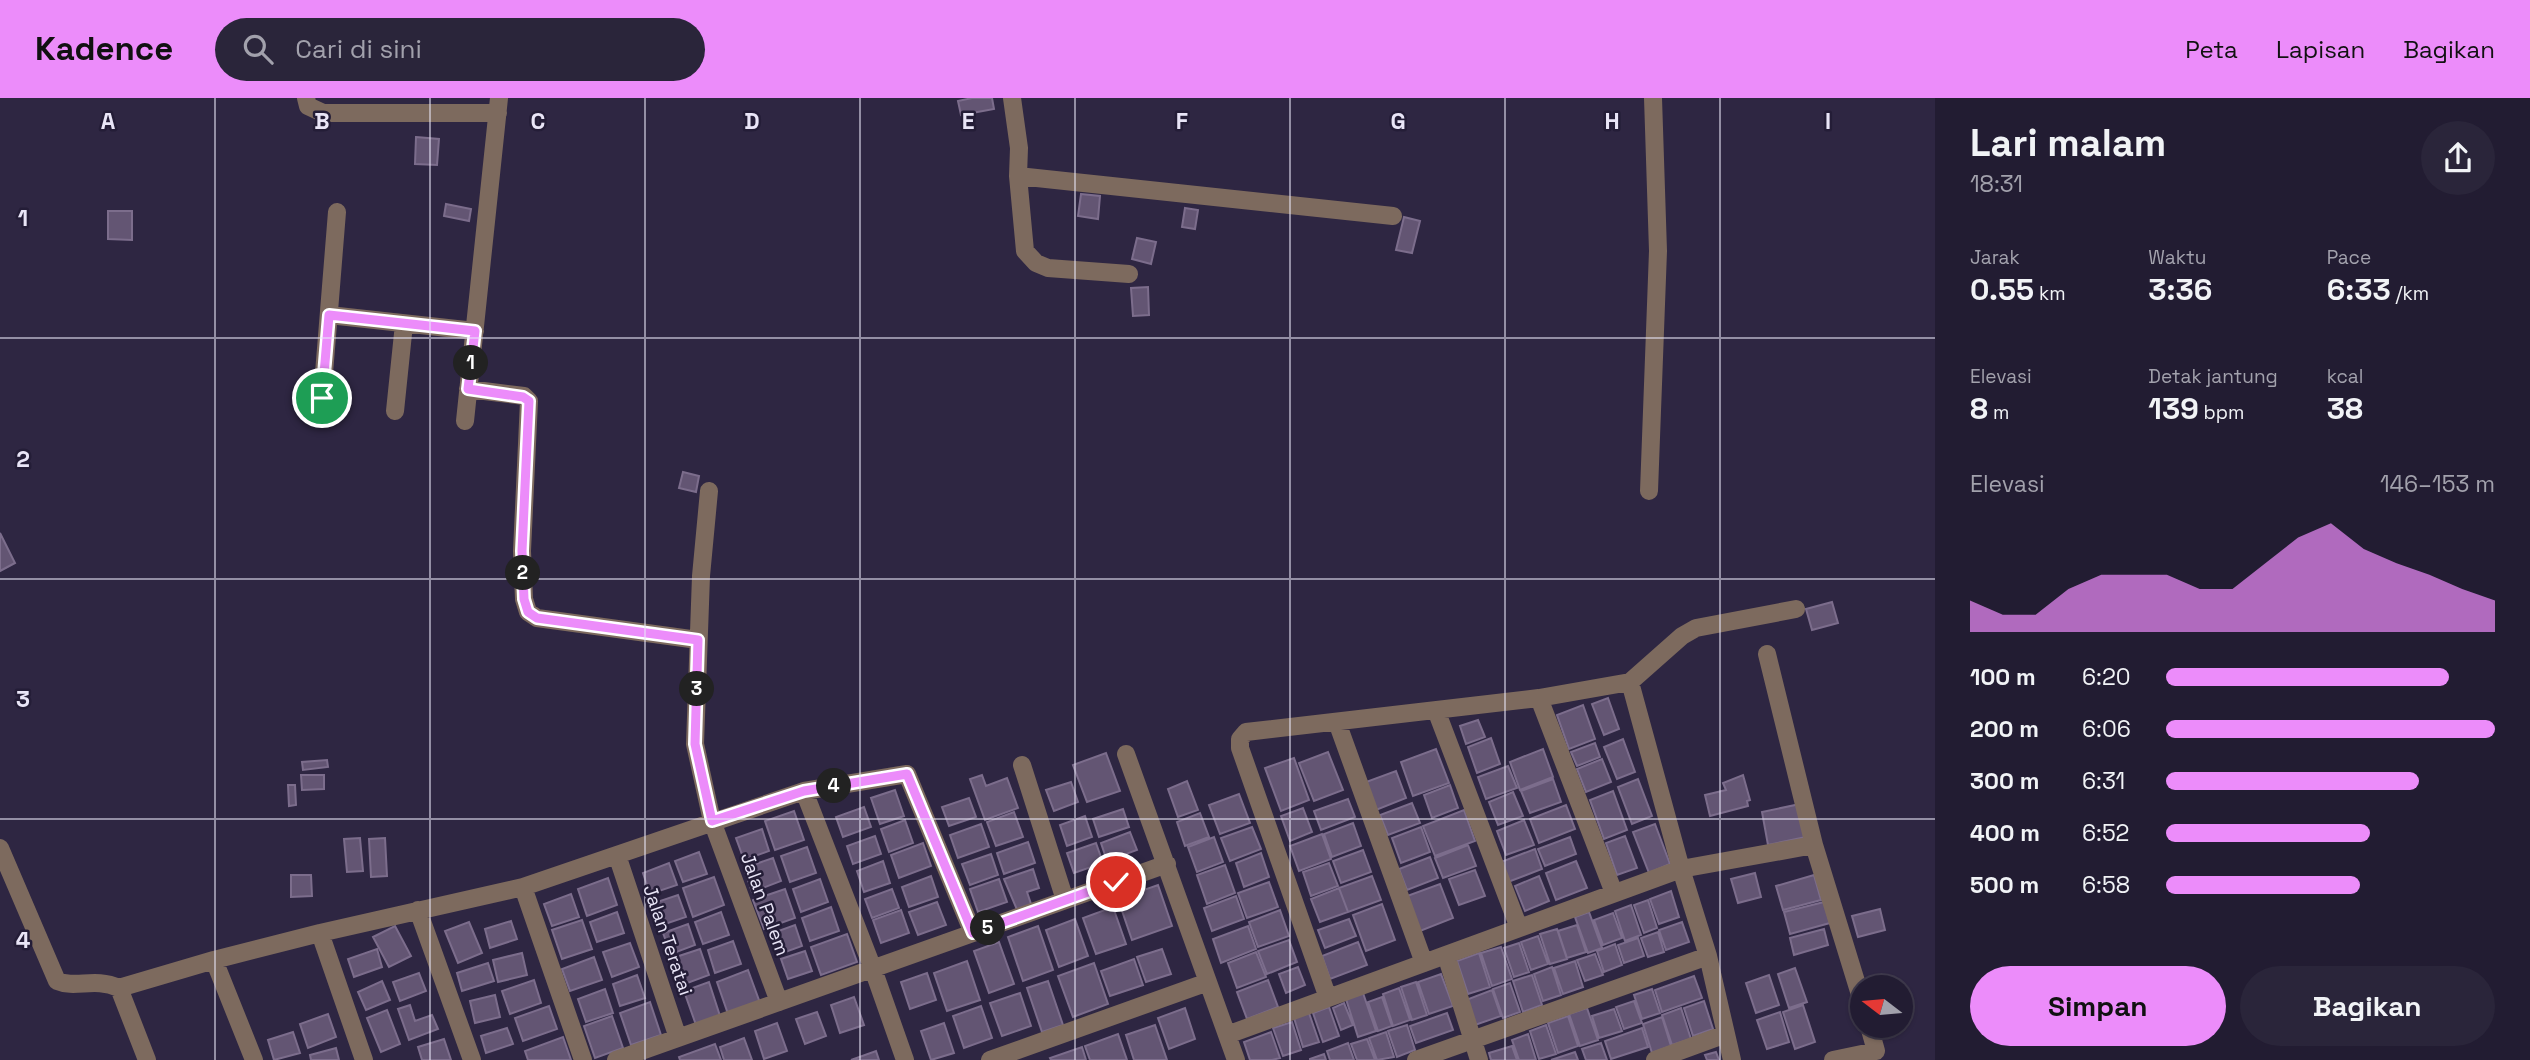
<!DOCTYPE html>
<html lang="id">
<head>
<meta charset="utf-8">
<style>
	:root { --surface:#221c32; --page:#2a253a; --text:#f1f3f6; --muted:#a2a1ac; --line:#3f3a4d; --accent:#ec8cfa }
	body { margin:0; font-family:"Space Grotesk",sans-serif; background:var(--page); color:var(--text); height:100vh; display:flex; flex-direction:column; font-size:26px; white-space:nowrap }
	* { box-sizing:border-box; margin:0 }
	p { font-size:23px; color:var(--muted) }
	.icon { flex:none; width:38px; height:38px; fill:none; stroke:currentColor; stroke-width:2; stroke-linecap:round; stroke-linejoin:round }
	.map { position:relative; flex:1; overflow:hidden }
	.side { display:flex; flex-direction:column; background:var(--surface); width:595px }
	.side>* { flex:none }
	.needle { width:46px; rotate:286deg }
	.controls { position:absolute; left:1850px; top:877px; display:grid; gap:14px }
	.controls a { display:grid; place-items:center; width:63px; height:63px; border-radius:50%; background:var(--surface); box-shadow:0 2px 5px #0004,0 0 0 2px var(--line); font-size:35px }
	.pin { position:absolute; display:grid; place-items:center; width:60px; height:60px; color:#fff; margin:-30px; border:4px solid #fff; border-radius:50%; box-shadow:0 2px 7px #0007 }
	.km { position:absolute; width:35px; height:35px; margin:-18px; border-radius:50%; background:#222; color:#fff; font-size:19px; line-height:35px; text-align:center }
	.round { display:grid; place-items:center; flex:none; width:74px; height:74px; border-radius:37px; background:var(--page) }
	.overview { display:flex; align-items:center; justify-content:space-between; height:119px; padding:0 35px }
	h1 { font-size:38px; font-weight:700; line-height:52px }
	.figures { display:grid; grid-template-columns:repeat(3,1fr); gap:10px; height:119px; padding:7px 35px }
	.figures div { display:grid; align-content:center }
	.figures b { font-size:30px; font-weight:700 }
	.figures small { font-size:19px; font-weight:400 }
	.figures p { font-size:19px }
	.chart { height:196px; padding:14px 35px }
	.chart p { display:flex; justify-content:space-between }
	.chart svg { width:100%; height:126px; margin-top:7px; fill:var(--accent); opacity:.7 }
	.action { display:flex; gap:14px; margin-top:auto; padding:14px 35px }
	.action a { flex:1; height:80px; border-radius:42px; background:var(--accent); color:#111; font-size:28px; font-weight:700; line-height:80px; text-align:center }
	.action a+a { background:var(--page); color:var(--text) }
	ul { padding:0 35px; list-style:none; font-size:23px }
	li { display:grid; grid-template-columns:112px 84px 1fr; align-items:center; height:52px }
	li i { height:18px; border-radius:9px; background:var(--accent) }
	header { display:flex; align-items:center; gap:42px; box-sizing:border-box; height:98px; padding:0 35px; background:var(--accent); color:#111 }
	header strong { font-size:33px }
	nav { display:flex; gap:38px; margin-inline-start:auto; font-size:24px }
	.search { width:490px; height:63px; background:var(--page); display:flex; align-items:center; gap:18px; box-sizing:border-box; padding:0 24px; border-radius:38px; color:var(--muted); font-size:26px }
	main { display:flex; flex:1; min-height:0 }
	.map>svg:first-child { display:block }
	.building { fill:#635573; stroke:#7c6d8c; stroke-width:2 }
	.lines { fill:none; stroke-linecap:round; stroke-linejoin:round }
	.street { stroke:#7d6a5e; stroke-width:18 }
	.route-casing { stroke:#fff; stroke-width:14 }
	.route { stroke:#ec8cfa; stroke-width:9 }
	.grid { fill:none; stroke:#e9e5f7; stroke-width:2; stroke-opacity:0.55 }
	.labels { text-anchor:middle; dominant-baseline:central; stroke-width:5; stroke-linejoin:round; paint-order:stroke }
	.street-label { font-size:19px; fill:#e9e5f7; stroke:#241d37 }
	.grid-label { font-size:23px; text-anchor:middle; font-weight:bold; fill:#e9e5f7; stroke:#241d37; stroke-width:5; stroke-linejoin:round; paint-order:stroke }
</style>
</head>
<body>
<header>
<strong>Kadence</strong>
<div class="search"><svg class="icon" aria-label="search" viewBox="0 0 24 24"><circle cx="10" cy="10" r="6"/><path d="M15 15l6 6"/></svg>Cari di sini</div>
<nav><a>Peta</a><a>Lapisan</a><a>Bagikan</a></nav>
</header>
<main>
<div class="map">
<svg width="1935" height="962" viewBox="0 0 1935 962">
	<rect width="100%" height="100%" fill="#2e2642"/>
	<!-- building -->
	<path class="building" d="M972 0H992L994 11 961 17 958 3Z
		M416 39 439 41 437 67 415 66Z
		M1081 96 1100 98 1098 121 1078 118Z
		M446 106 471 111 469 123 444 118Z
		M1185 110 1198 112 1195 131 1182 129Z
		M108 113H132V142L108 141Z
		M1404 119 1420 123 1412 155 1396 152Z
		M1137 140 1156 144 1151 166 1132 161Z
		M1148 189 1149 217 1133 218 1131 190Z
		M683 374 699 378 696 394 679 390Z
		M0 435 15 465 0 473Z
		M1832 504 1838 525 1812 532 1806 511Z
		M1608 600 1619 631 1604 637 1592 606Z
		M1583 607 1595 641 1569 651 1557 617Z
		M1478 622 1485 639 1466 646 1460 628Z
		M1491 640 1500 666 1477 675 1468 649Z
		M1623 641 1635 674 1617 681 1604 649Z
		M1595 645 1600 659 1577 668 1571 654Z
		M1436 651 1449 685 1413 698 1401 664Z
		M1543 651 1553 679 1520 692 1510 664Z
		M1328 654 1343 692 1314 703 1299 665Z
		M1106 655 1120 693 1087 704 1073 667Z
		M1294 660 1309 702 1281 713 1265 670Z
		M1602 661 1611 684 1586 694 1577 671Z
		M327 662 328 669 303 672 302 664Z
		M1508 668 1517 690 1486 701 1478 679Z
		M1396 673 1406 700 1376 712 1366 684Z
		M301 677H324V691L302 692Z
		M982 677 986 688 1007 680 1018 710 985 722 970 681Z
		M1743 677 1750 702 1747 703 1748 708 1710 718 1705 697 1726 692 1723 685Z
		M1553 681 1561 704 1530 715 1521 693Z
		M1638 681 1652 718 1632 726 1618 689Z
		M1187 683 1198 712 1178 719 1168 691Z
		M1071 684 1078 704 1054 713 1046 692Z
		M288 687H295L296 707 289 708Z
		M1450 687 1458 710 1432 720 1424 697Z
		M895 692 904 718 880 726 871 700Z
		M1613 693 1627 732 1604 741 1590 702Z
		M1513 694 1523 718 1498 727 1489 704Z
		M1239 696 1250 725 1220 736 1209 707Z
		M969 700 976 719 949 728 942 709Z
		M1348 701 1355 719 1321 732 1314 713Z
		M1412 705 1420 725 1388 737 1380 717Z
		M1800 706 1806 739 1768 747 1762 714Z
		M1566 707 1575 731 1539 745 1530 721Z
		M864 709 871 729 843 739 836 719Z
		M1303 710 1312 734 1290 743 1281 718Z
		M1123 711 1129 729 1099 739 1093 721Z
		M1464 712 1475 743 1435 758 1423 728Z
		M794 713 804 742 775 752 765 723Z
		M1014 714 1023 739 996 748 987 724Z
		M1200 715 1209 739 1185 748 1177 724Z
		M1085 718 1092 739 1067 748 1060 727Z
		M905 722 913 745 889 754 881 731Z
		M1524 722 1534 747 1506 757 1497 733Z
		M1353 725 1361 748 1332 759 1324 736Z
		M981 726 989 749 958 760 950 737Z
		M1655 726 1670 766 1649 775 1633 734Z
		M1252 729 1261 751 1230 763 1221 740Z
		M1421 729 1430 754 1401 765 1392 740Z
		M762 731 769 753 744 762 736 740Z
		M1130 734 1137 752 1107 763 1101 745Z
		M1322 736 1331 761 1299 773 1290 748Z
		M875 738 881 756 853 766 847 748Z
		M1625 738 1637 770 1617 777 1606 745Z
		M1214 739 1223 764 1197 774 1188 749Z
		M1570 739 1576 756 1545 768 1538 751Z
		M360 740 363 773 347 774 344 741Z
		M385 740 387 778 371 779 369 741Z
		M1028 744 1035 765 1004 776 997 755Z
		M923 745 931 768 899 780 891 757Z
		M1096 745 1103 765 1074 775 1067 755Z
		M1468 747 1476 768 1443 780 1435 760Z
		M807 749 816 775 790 784 781 758Z
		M1535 751 1542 771 1508 784 1501 764Z
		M1363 752 1371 774 1341 785 1333 763Z
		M699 754 707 776 683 784 675 763Z
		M1261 755 1269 779 1244 789 1236 765Z
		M991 756 998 777 970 787 962 766Z
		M1430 759 1438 780 1407 792 1399 771Z
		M773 760 781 783 752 794 744 770Z
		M883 763 890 785 864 794 857 773Z
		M1576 763 1587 790 1556 802 1546 775Z
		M669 765 677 787 650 796 643 775Z
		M1329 765 1338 788 1311 798 1303 774Z
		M1225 767 1235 795 1207 806 1197 777Z
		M1033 771 1039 790 1027 794 1032 809 1018 814 1004 781Z
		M1475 772 1485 798 1459 807 1449 781Z
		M1755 775 1761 799 1738 805 1731 781Z
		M291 777H311L312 798 291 799Z
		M1814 777 1821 802 1783 812 1776 788Z
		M931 778 938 799 909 809 902 789Z
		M1372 778 1381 802 1348 814 1339 790Z
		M1539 778 1549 803 1525 813 1515 788Z
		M714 779 724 807 693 819 683 790Z
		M608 780 617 807 587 818 578 791Z
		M820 781 828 804 801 814 793 791Z
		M999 781 1007 804 978 814 970 791Z
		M1269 784 1278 809 1247 820 1238 795Z
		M1440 786 1453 820 1420 833 1407 798Z
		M1158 787 1172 828 1132 842 1118 801Z
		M1339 790 1348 814 1320 824 1311 801Z
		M785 791 795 820 764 831 753 802Z
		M892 791 899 810 872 820 865 801Z
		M1671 793 1679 819 1659 826 1650 801Z
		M571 796 579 819 552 828 544 806Z
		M678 797 686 819 659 828 651 806Z
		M1236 798 1244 821 1212 833 1204 810Z
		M1648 802 1657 830 1644 835 1634 807Z
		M937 804 946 827 918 837 909 814Z
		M1824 804 1830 825 1790 836 1784 814Z
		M1382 806 1395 842 1366 853 1353 817Z
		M1631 807 1641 837 1625 843 1615 813Z
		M831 809 839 833 810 843 802 820Z
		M1113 809 1126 846 1096 856 1083 820Z
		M1880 811 1885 832 1858 839 1852 818Z
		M901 812 909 835 881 845 873 822Z
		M1280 812 1289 838 1258 849 1249 824Z
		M617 814 624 835 597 844 590 824Z
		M721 814 729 837 703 846 695 824Z
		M1589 814 1602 850 1588 855 1575 819Z
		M1613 815 1622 840 1603 847 1594 822Z
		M1075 821 1088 858 1059 869 1046 832Z
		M1349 821 1356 838 1325 850 1318 832Z
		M582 822 592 851 562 861 552 832Z
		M511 823 517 841 490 850 485 831Z
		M469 824 482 855 458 865 445 833Z
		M1682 824 1689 844 1666 852 1659 832Z
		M688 826 695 847 671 856 663 835Z
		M795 827 802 848 777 857 770 836Z
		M1577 827 1586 854 1567 860 1558 833Z
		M395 828 411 858 389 869 373 839Z
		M1038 828 1053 872 1023 883 1008 839Z
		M1248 828 1256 851 1221 865 1213 841Z
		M1557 831 1567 861 1550 866 1540 836Z
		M1824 831 1828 847 1794 857 1790 840Z
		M1658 834 1664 854 1648 859 1641 840Z
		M847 836 857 864 821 877 811 849Z
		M1538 838 1548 866 1531 872 1521 844Z
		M1638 840 1644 858 1624 865 1618 847Z
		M1289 842 1297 864 1267 876 1258 853Z
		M733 843 741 866 715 875 708 852Z
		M999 844 1014 886 989 895 974 853Z
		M1358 844 1367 867 1330 881 1322 858Z
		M630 845 639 869 612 879 603 854Z
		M1519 845 1529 874 1514 879 1504 850Z
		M1615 846 1622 867 1604 874 1597 853Z
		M1501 849 1512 881 1492 888 1481 855Z
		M377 851 382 869 354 879 348 861Z
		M700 851 709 877 682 887 673 860Z
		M1162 851 1171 876 1146 884 1137 859Z
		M805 853 812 873 788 881 781 861Z
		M1256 854 1266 879 1237 890 1228 865Z
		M522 855 527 877 498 884 493 862Z
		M1479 855 1490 889 1468 896 1457 863Z
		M1595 856 1603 877 1585 883 1577 862Z
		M594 859 602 882 570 893 562 871Z
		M1134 861 1143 887 1110 898 1101 873Z
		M967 863 980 902 947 913 934 875Z
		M1575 863 1583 889 1563 896 1554 870Z
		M488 865 494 883 462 893 457 875Z
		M1094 865 1108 906 1073 919 1058 878Z
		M1298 869 1305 887 1286 895 1279 876Z
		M1552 869 1561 897 1543 903 1534 876Z
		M1795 870 1807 904 1789 910 1778 876Z
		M748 872 760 905 728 916 717 884Z
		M419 875 426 893 400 903 393 884Z
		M927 875 936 902 910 911 901 884Z
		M1441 876 1453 908 1429 916 1418 884Z
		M637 877 645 900 620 908 613 886Z
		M1532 877 1542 907 1523 914 1513 883Z
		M1769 877 1779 907 1756 915 1746 885Z
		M1694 878 1702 900 1662 914 1655 892Z
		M534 882 541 905 510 916 502 893Z
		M1268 882 1278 909 1247 921 1237 894Z
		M382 883 390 902 366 912 358 894Z
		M1048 883 1063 927 1042 934 1027 890Z
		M709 884 720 918 696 927 684 893Z
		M1416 884 1427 917 1412 922 1401 889Z
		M1510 885 1520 914 1503 920 1493 891Z
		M1399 890 1410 922 1393 928 1383 896Z
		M605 891 613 915 586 924 578 901Z
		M1652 891 1660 915 1642 921 1634 897Z
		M1492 892 1501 918 1475 927 1466 902Z
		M1020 895 1031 928 1002 938 990 905Z
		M1363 895 1376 933 1358 939 1346 901Z
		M495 897 500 919 475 925 470 903Z
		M854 899 864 927 840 935 831 907Z
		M1382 899 1392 928 1378 933 1368 904Z
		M1634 903 1642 925 1624 931 1616 909Z
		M1704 903 1713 931 1693 938 1684 910Z
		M650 904 661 937 631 947 620 915Z
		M1344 905 1353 927 1341 932 1333 910Z
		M410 907 415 923 432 917 438 931 409 942 398 911Z
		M1803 907 1815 944 1795 951 1783 914Z
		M549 908 557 931 523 943 515 920Z
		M981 908 992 940 964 950 953 918Z
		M1329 909 1339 938 1323 944 1313 915Z
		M1185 910 1195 941 1169 951 1158 920Z
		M1587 910 1598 942 1580 948 1569 916Z
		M1681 910 1691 941 1672 947 1662 917Z
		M1614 911 1622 933 1599 940 1592 918Z
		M387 912 400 946 381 954 367 920Z
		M817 914 826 938 805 946 796 921Z
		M1780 914 1789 944 1767 951 1757 922Z
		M1309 915 1319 944 1303 949 1294 920Z
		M1447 915 1453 932 1416 945 1410 928Z
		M328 916 336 939 308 950 300 926Z
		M612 918 623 950 595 960 584 928Z
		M1568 918 1578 948 1558 955 1548 925Z
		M1662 919 1671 948 1652 955 1643 926Z
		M1292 924 1301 952 1283 958 1273 930Z
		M777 925 787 953 764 961 755 933Z
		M944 925 954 955 931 962 921 933Z
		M1155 927 1167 962H1134L1126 937Z
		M1407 927 1415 952 1397 959 1388 933Z
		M1546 927 1556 956 1539 961 1530 933Z
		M507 930 513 946 486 955 481 938Z
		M1642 930 1648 949 1611 961 1605 943Z
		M293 934 300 955 274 962 268 942Z
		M1271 934 1280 960 1272 962H1250L1244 944Z
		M1386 934 1394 959 1377 962 1369 940Z
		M1118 936 1127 962H1090L1085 948Z
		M1528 936 1536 962H1519L1512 942Z
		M563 939 571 962H528L525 953Z
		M744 940 752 962H724L720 949Z
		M444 941 451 962H422L418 949Z
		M1367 941 1375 962H1357L1351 946Z
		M1348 945 1354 962H1330L1327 953Z
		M1601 945 1607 962H1586L1582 951Z
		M715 946 721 962H680L679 959Z
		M1512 948 1517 962H1491L1489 955Z
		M1082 949 1086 962H1051L1050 960Z
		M336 950 339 962H311L310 957Z
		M876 953 879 962H851Z
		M1575 954 1578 962H1551Z
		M1716 954 1719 962H1707L1705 957Z
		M1324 956 1326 962H1310V961Z"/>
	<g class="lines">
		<!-- street -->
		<path class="street" d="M306 0 308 8 323 15H498
			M1012 0 1019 50 1018 78 1025 153 1036 165 1048 170 1129 176
			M1018 78 1393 118
			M329 217 475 233
			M468 291 524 298 529 303 522 453 524 501 528 514 537 520 698 542
			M322 300 337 114
			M395 313 404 226
			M465 323 499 0
			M709 393 701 478 695 646 712 723 779 904
			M1649 393 1658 153 1653 0
			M1767 556 1814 747 1862 903
			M1630 584 1682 538 1696 530 1796 511
			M1539 600 1614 795
			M1436 612 1519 830
			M1337 624 1424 865
			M1126 656 1236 962
			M1022 667 1065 802
			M804 693 873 871 905 962
			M0 750 57 883C76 891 94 879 119 890L214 862 320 835 523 789 804 693 907 676 973 835
			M617 757 678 940
			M523 789 583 962
			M418 812 472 962
			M320 835 364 962
			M1446 857 1479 962
			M214 862 254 962
			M119 890 147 962
			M1328 900 1240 650V641L1246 634 1539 600 1630 584 1681 771 1708 858 1732 962
			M1227 937 1681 771 1814 747
			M616 962 1167 766
			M990 962 1208 884
			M1416 962 1708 858
			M1655 962 1726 936
			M1833 962 1876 953 1869 928"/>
	</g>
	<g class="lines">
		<defs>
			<path id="route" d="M322 300 329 217 475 233 468 291 523 299 529 303 522 453 524 501 528 514 537 520 698 542 695 646 712 723 804 693 907 676 973 835 1116 784"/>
		</defs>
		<!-- route casing -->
		<use href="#route" class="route-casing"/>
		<!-- route -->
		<use href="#route" class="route"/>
	</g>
	<!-- grid -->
	<path class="grid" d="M215 0V962M430 0V962M645 0V962M860 0V962M1075 0V962M1290 0V962M1505 0V962M1720 0V962M0 240H1935M0 481H1935M0 721H1935"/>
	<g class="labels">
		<!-- street labels -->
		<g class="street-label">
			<text transform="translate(765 806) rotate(70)">Jalan Palem</text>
			<text transform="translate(668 842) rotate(71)">Jalan Teratai</text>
		</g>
	</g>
	<g class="grid-label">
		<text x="108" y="31">A</text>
		<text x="322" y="31">B</text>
		<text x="538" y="31">C</text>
		<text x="752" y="31">D</text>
		<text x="968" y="31">E</text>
		<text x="1182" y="31">F</text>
		<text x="1398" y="31">G</text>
		<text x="1612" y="31">H</text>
		<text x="1828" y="31">I</text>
		<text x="23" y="128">1</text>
		<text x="23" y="369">2</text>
		<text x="23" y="609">3</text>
		<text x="23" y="850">4</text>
	</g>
</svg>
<div class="controls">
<a><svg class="needle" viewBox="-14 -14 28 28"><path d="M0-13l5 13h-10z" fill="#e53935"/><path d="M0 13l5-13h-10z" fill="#a2a1ac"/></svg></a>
</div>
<div class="pin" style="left:322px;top:300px;background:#1e9e55"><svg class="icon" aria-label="arrive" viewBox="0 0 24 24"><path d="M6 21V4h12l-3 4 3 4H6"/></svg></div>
<div class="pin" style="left:1116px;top:784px;background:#d93025"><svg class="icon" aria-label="check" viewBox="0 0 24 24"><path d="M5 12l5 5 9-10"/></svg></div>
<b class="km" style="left:471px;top:265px">1</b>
<b class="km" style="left:523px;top:475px">2</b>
<b class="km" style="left:697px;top:591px">3</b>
<b class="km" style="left:834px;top:688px">4</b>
<b class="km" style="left:988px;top:830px">5</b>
</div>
<section class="side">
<div class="overview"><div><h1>Lari malam</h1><p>18:31</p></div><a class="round"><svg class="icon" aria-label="share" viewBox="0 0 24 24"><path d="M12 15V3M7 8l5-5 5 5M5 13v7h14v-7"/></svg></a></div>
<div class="figures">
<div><p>Jarak</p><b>0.55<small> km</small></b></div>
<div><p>Waktu</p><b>3:36</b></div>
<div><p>Pace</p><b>6:33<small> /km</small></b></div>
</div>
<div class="figures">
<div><p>Elevasi</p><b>8<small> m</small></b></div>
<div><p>Detak jantung</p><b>139<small> bpm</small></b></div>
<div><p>kcal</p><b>38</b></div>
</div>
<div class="chart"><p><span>Elevasi</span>146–153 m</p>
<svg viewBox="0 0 160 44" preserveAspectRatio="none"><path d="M0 44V33L10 38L20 38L30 29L40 24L50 24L60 24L70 29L80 29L90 20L100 11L110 6L120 15L130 20L140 24L150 29L160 33V44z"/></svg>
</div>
<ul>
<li><b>100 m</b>6:20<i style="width:86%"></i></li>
<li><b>200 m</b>6:06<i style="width:100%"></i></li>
<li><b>300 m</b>6:31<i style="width:77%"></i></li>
<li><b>400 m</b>6:52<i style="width:62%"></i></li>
<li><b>500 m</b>6:58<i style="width:59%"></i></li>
</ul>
<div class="action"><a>Simpan</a><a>Bagikan</a></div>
</section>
</main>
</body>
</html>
